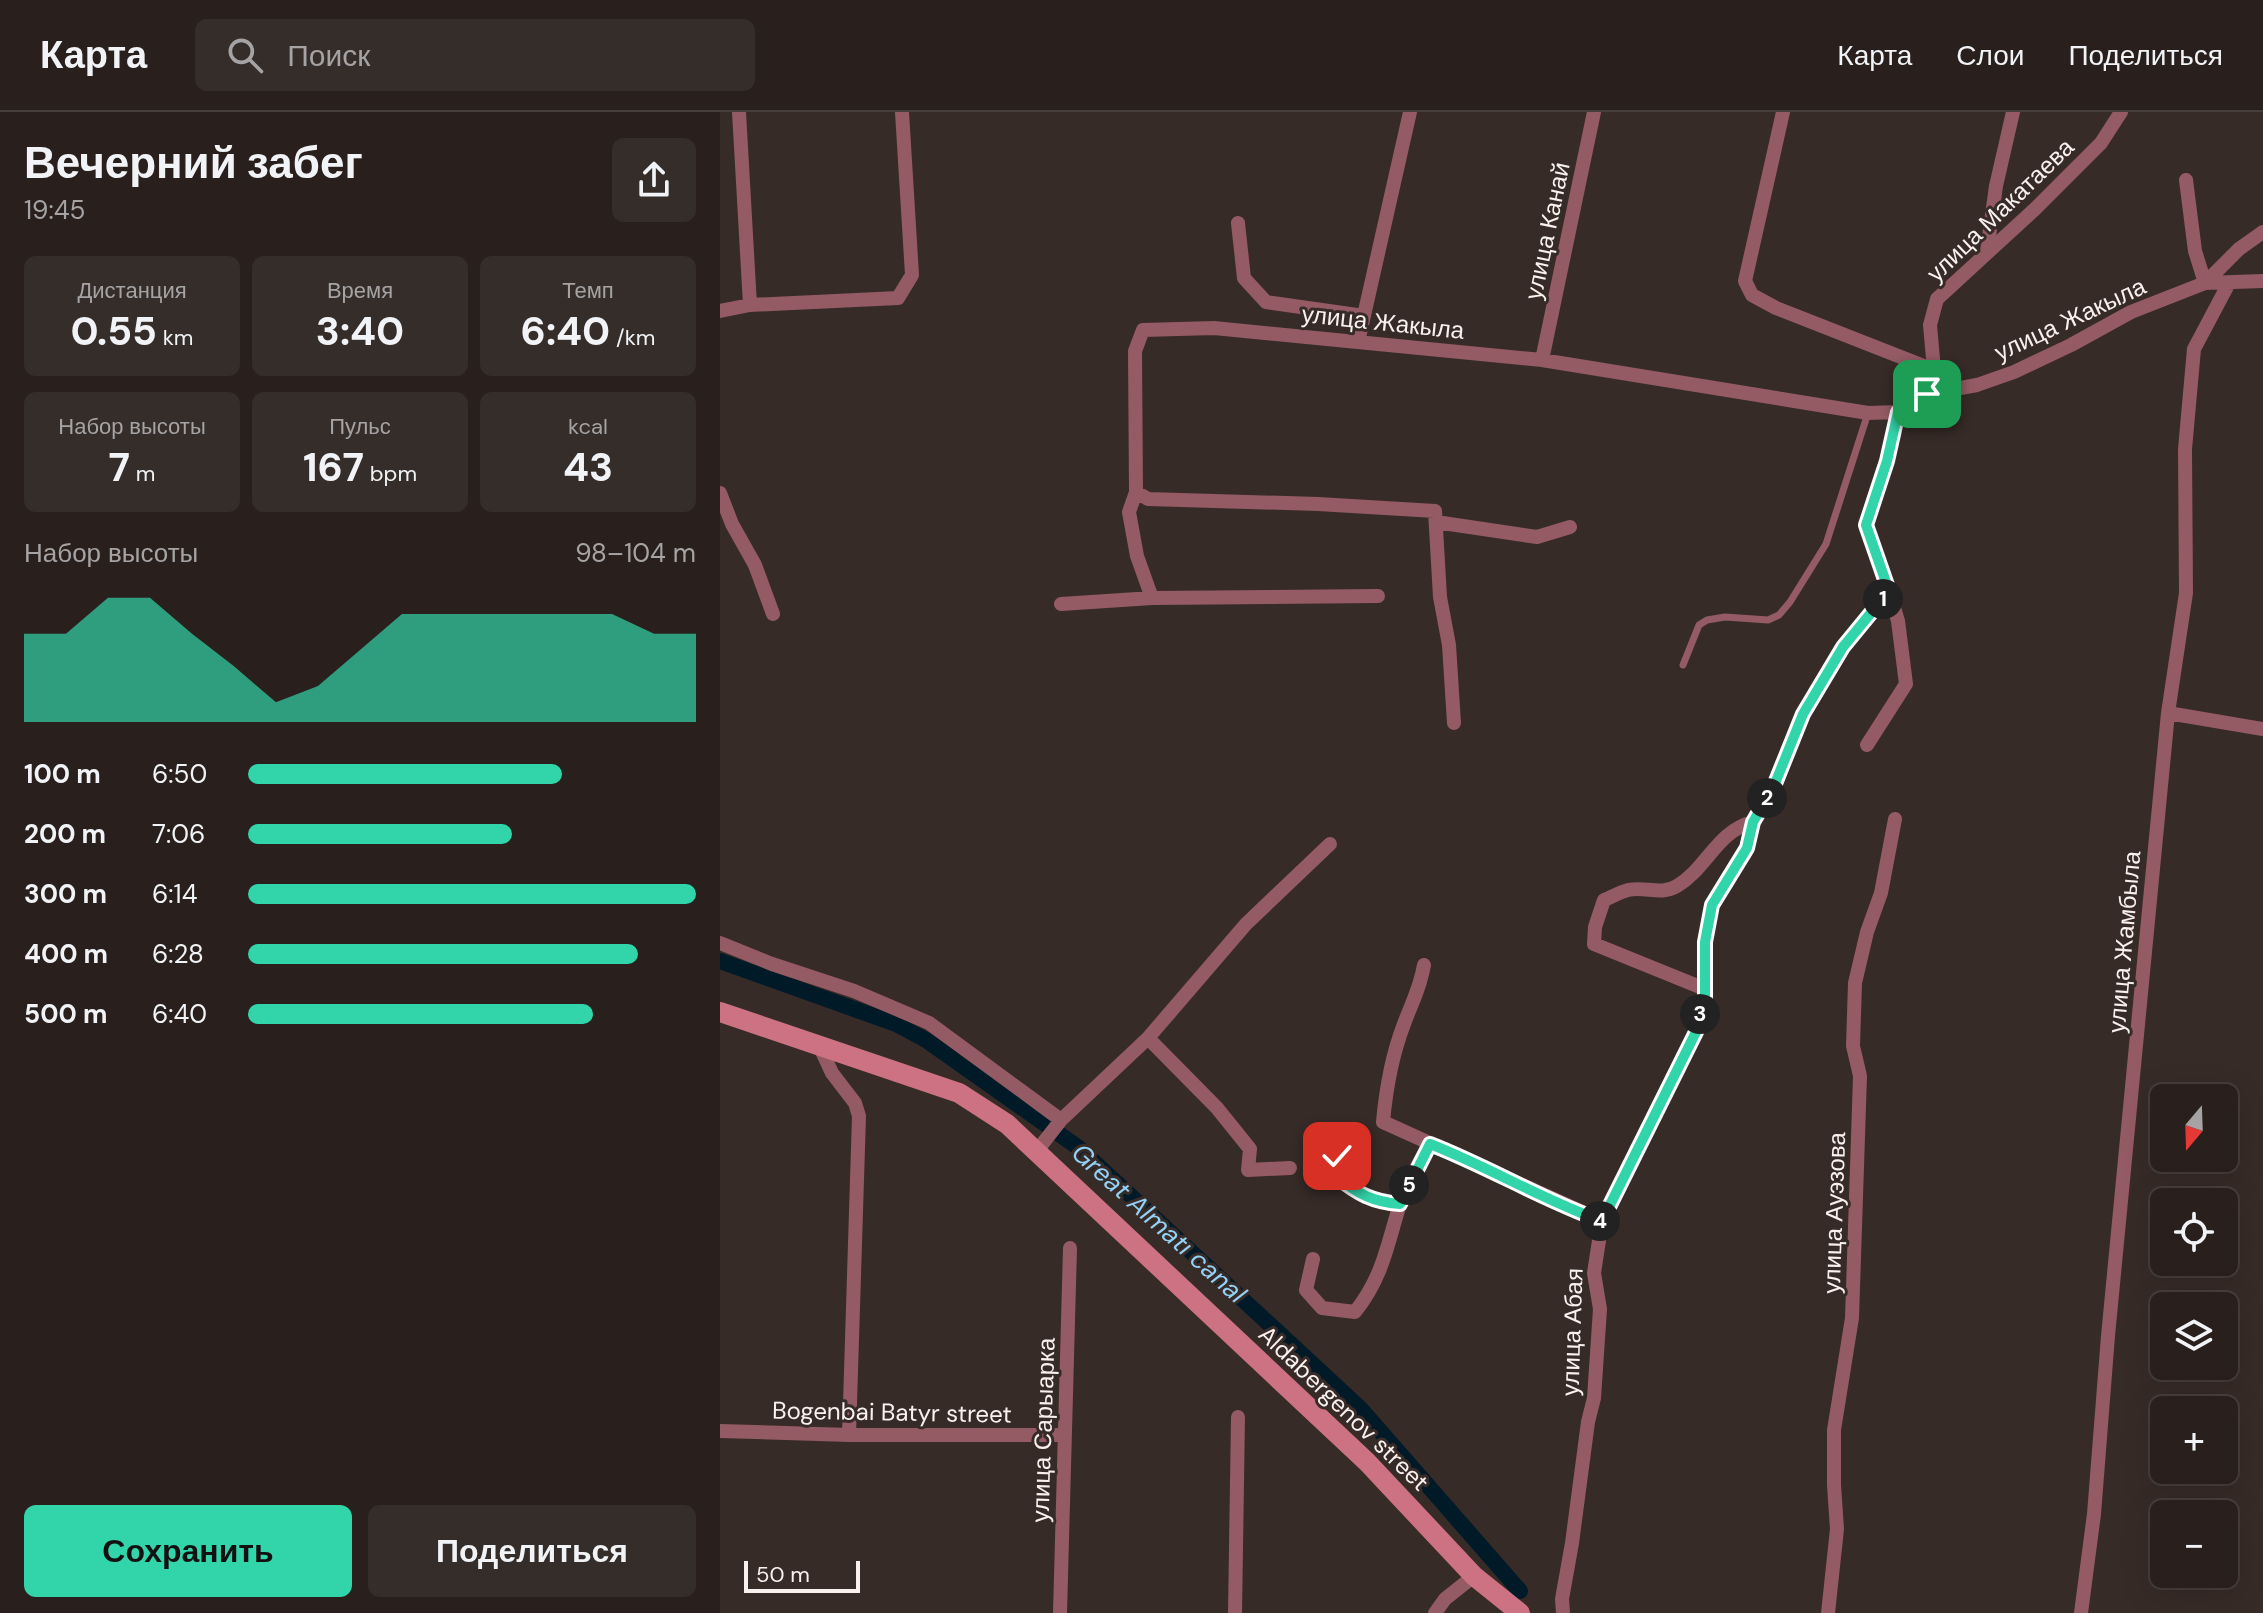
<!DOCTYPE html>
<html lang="ru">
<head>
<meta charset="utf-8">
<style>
	:root { --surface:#29201d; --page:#352d2a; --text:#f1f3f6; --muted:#a5a3a4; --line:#453e3b; --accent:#32d4a9 }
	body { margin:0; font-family:"DM Sans",sans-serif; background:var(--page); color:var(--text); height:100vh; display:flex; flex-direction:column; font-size:30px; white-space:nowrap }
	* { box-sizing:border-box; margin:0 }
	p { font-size:26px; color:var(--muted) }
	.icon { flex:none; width:44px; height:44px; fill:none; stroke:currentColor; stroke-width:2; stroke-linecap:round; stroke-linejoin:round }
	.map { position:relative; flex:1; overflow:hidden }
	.drawer { display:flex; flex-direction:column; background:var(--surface); width:720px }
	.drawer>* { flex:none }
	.needle { width:52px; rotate:199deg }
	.fabs { position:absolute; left:1430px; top:972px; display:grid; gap:16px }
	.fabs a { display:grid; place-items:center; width:88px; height:88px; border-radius:12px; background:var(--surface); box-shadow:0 8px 32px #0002,0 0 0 2px var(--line); font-size:40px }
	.scale { position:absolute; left:24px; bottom:20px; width:116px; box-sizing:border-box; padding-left:8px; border:4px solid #f9f1ee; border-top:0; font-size:22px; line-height:28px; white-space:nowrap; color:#f9f1ee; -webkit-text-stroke:6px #372b27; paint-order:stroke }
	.pin { position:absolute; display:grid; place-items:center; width:68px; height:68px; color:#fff; margin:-34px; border-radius:16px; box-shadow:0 4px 12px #0006 }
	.km { position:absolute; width:40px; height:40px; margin:-20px; border-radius:50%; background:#222; color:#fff; font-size:22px; line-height:40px; text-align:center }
	.round { display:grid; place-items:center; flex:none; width:84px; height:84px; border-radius:12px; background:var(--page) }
	.headline { display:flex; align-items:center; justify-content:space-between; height:136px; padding:0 24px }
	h1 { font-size:44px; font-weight:700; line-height:60px }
	.metrics { display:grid; grid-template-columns:repeat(3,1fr); gap:12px; height:136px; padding:8px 24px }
	.metrics div { display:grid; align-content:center; border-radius:12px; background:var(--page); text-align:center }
	.metrics b { font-size:40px; font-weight:700 }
	.metrics small { font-size:22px; font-weight:400 }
	.metrics p { font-size:22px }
	.chart { height:224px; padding:16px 24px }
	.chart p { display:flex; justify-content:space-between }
	.chart svg { width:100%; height:144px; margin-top:8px; fill:var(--accent); opacity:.7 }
	.primary-button { display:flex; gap:16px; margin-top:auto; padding:16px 24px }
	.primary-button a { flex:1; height:92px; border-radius:12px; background:var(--accent); color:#111; font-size:32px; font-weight:700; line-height:92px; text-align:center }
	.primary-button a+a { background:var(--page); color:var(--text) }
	ul { padding:0 24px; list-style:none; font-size:26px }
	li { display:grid; grid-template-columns:128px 96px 1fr; align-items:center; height:60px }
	li i { height:20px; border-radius:10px; background:var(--accent) }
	header { display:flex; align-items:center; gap:48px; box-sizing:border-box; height:112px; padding:0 40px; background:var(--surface); border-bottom:2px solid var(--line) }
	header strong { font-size:38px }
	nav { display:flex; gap:44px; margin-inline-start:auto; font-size:28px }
	.search { width:560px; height:72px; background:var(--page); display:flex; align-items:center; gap:20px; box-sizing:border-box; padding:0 28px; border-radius:12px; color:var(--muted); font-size:30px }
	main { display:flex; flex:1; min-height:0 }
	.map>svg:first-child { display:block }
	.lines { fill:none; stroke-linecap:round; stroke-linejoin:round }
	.canal { stroke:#001a28; stroke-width:16 }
	.service { stroke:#945b64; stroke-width:7 }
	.minor { stroke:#945b64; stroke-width:14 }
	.secondary { stroke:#cc7282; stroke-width:20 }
	.route-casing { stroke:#fff; stroke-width:16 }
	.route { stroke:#32d4a9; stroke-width:10 }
	.labels { text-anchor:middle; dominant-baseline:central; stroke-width:6; stroke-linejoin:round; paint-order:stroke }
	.street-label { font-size:24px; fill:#f9f1ee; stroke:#372b27 }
	.water-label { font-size:26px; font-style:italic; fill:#93d1f7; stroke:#372b27 }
</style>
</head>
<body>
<header>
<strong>Карта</strong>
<div class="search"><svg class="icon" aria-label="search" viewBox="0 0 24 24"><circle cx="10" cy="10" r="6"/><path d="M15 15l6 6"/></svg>Поиск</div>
<nav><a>Карта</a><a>Слои</a><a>Поделиться</a></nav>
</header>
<main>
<section class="drawer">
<div class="headline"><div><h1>Вечерний забег</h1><p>19:45</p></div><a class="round"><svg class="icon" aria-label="share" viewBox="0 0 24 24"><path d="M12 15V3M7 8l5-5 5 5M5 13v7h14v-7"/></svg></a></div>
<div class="metrics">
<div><p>Дистанция</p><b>0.55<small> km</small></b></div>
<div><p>Время</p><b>3:40</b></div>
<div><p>Темп</p><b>6:40<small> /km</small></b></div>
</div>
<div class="metrics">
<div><p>Набор высоты</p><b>7<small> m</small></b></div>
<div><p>Пульс</p><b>167<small> bpm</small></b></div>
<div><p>kcal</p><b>43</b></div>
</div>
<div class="chart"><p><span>Набор высоты</span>98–104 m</p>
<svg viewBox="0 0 160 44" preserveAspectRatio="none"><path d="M0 44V17L10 17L20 6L30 6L40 17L50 27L60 38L70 33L80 22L90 11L100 11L110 11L120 11L130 11L140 11L150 17L160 17V44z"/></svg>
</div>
<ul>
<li><b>100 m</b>6:50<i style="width:70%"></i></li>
<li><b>200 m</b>7:06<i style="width:59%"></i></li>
<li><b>300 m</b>6:14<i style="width:100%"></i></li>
<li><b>400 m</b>6:28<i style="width:87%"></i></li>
<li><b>500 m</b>6:40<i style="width:77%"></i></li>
</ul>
<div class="primary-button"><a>Сохранить</a><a>Поделиться</a></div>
</section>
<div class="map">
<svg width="1543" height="1501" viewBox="0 0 1543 1501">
	<rect width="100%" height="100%" fill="#372b27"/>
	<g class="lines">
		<!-- canal -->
		<path class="canal" d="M0 849 176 912 206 928 359 1036 640 1296 800 1479"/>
		<!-- service -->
		<path class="service" d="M963 553 979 513 987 508 1005 505 1048 508 1059 503 1070 490 1106 432 1148 301"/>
		<!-- minor -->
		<path class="minor" d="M19 0 30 193
			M1063 0 1025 169 1032 183 1056 196 1214 258
			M1466 68 1475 139 1485 171 1519 137 1543 120
			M518 111 524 166 546 190 644 204
			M1267 139 1276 74 1293 0
			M0 199 30 193 178 186 192 163 182 0
			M638 230 690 0
			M822 248 874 0
			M1207 282 1214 258 1210 213 1217 187 1315 97 1381 31 1401 0
			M0 381 12 412 35 453 53 502
			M716 410 817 425 850 415
			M432 486 658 484
			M341 492 432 486 417 444 409 400 416 380
			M1448 601 1543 617
			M734 611 729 533 720 485 715 399 598 392 428 387 416 380 415 239 423 218 494 216 822 248 1148 301 1178 300 1207 282 1257 273 1294 260 1351 233 1411 200 1485 171 1543 169
			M1147 633 1186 572 1178 509 1169 479
			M0 831 52 852 134 879 209 911 341 1008
			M704 853C700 877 692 890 684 912 672 943 666 977 663 1010L882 1109
			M985 877 874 832 875 815 884 788C892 785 900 780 908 778 926 774 940 784 957 774 987 756 997 719 1033 710
			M428 926 497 996 530 1037 528 1058 570 1056
			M99 933 112 961 135 991 139 1004 129 1323
			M316 1040 341 1008 428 926 526 812 610 732
			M617 1044V1065C638 1082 653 1090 680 1092
			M593 1147 586 1178 602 1196 635 1200C662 1166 667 1135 679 1095 686 1074 698 1051 710 1032
			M0 1319 129 1323H344
			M340 1501 350 1136
			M515 1501 518 1305
			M715 1501 725 1487 754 1464
			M843 1501 842 1487 852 1431 868 1310 874 1286 880 1197 874 1161 882 1109 976 920 985 885V830L992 793 1027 736 1033 710 1054 674 1083 602 1123 535 1169 479 1146 413 1167 349 1178 300
			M1108 1501 1117 1417 1114 1373V1318L1132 1206 1140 964 1133 934 1135 871 1147 820 1161 781 1175 707
			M1361 1501 1374 1402 1388 1224 1448 601 1466 481 1465 337 1474 237 1509 171"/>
		<!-- secondary -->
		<path class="secondary" d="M0 900 239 981 287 1012 647 1350 754 1464 800 1501"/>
	</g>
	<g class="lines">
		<defs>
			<path id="route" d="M617 1044V1065C638 1082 653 1090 680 1092L710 1032C769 1055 823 1088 882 1109L976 920 985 885V830L992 793 1027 736 1033 710 1054 674 1083 602 1123 535 1169 479 1146 413 1167 349 1178 300 1207 282"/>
		</defs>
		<!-- route casing -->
		<use href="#route" class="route-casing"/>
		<!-- route -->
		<use href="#route" class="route"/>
	</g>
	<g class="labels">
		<!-- street labels -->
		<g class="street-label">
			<text transform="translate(1280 98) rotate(-44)">улица Макатаева</text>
			<text transform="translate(827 119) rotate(-78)">улица Канай</text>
			<text transform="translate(1350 207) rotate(-25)">улица Жакыла</text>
			<text transform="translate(663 210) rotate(6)">улица Жакыла</text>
			<text transform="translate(1404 830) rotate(-85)">улица Жамбыла</text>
			<text transform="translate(1114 1101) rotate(-88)">улица Ауэзова</text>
			<text transform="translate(852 1220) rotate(-88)">улица Абая</text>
			<text transform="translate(624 1296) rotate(44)">Aldabergenov street</text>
			<text transform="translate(172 1300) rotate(1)">Bogenbai Batyr street</text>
			<text transform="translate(323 1318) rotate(-88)">улица Сарыарка</text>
		</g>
		<!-- water labels -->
		<g class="water-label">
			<text transform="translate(439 1111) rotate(42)">Great Almatı canal</text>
		</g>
	</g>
</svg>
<div class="fabs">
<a><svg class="needle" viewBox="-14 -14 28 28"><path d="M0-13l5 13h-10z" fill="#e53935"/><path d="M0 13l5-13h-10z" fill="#a5a3a4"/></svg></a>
<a><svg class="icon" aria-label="locate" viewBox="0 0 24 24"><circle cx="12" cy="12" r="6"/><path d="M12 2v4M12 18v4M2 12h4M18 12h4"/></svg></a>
<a><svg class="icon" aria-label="layers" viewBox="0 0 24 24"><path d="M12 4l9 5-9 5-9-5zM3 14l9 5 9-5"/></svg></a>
<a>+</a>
<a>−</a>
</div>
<div class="scale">50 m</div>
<div class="pin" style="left:1207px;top:282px;background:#1e9e55"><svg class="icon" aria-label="arrive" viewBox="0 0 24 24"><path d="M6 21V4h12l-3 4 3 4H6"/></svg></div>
<div class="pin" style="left:617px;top:1044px;background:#d93025"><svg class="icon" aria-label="check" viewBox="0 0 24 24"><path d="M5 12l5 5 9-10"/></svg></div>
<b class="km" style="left:1163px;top:487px">1</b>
<b class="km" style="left:1047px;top:686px">2</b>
<b class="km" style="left:980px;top:902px">3</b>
<b class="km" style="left:880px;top:1109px">4</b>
<b class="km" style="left:689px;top:1073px">5</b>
</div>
</main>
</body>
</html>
